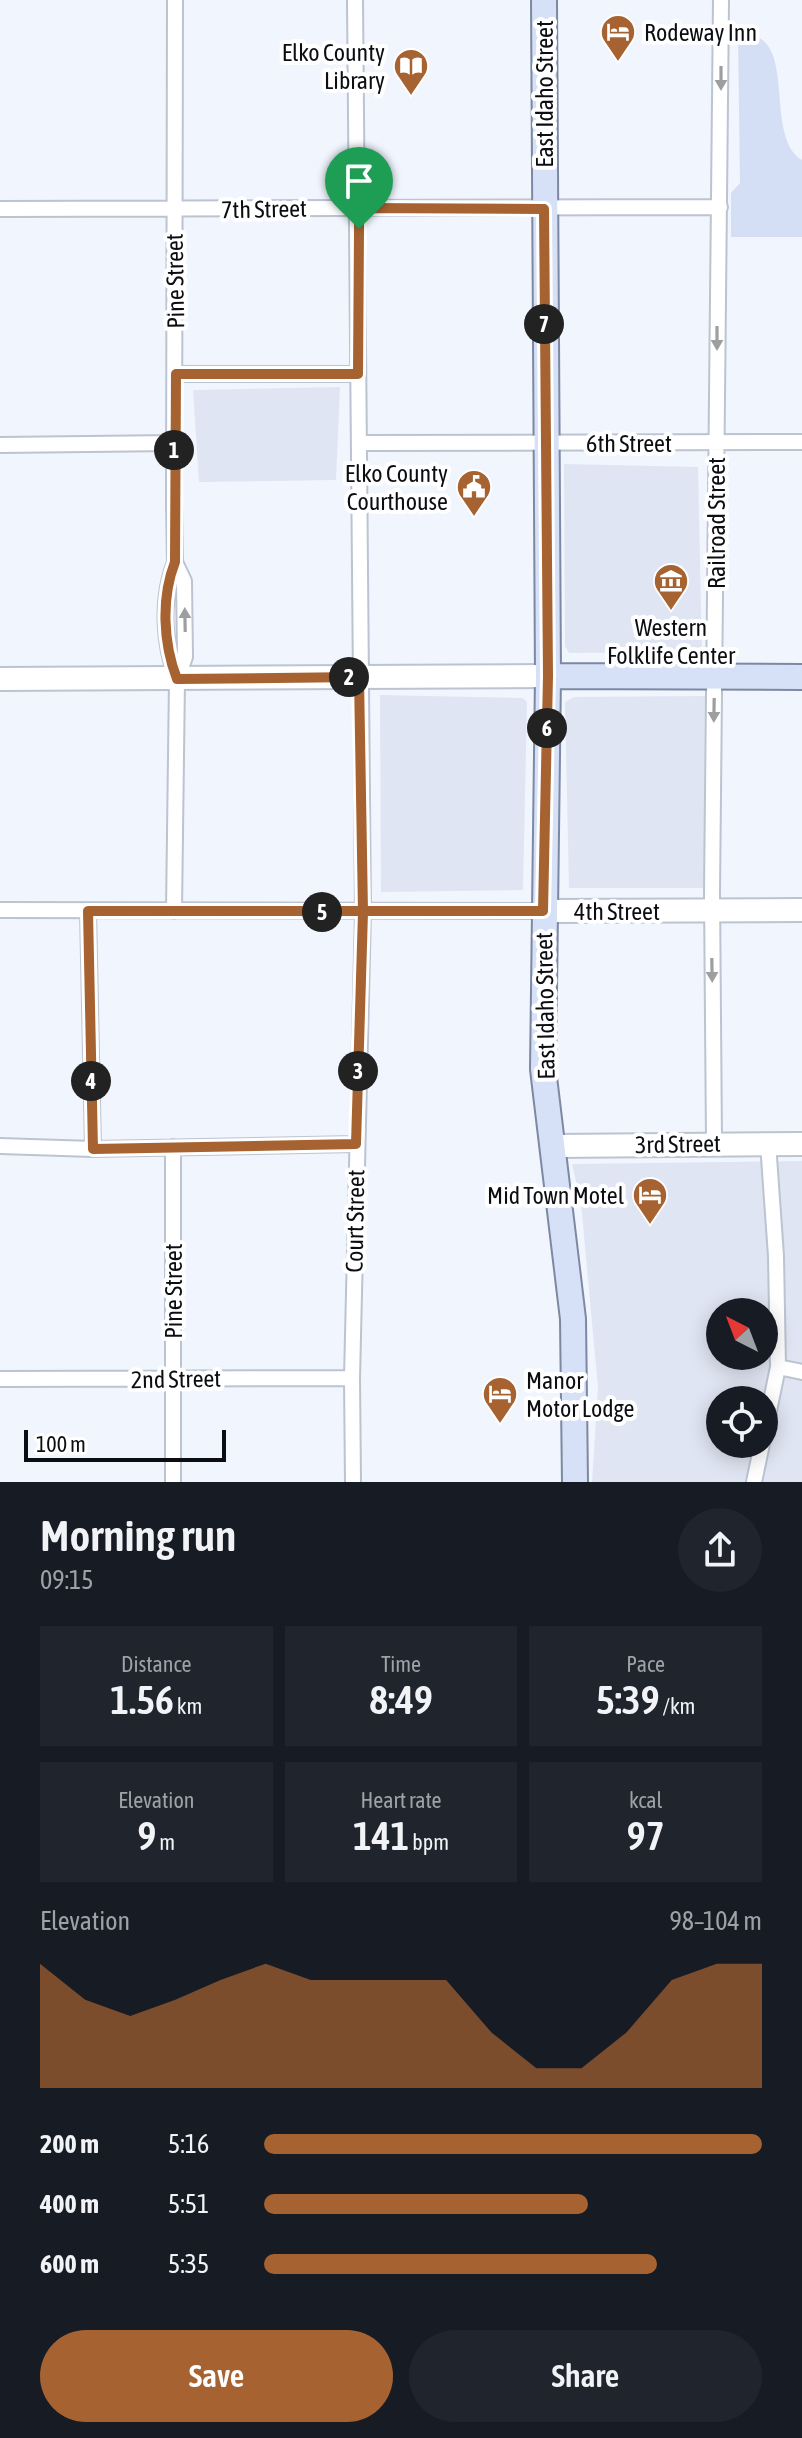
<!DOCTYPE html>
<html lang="en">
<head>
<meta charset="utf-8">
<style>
	:root { --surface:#171b24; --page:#20242c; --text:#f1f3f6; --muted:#9ea1a6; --accent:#a66331 }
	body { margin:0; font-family:"Asap Condensed",sans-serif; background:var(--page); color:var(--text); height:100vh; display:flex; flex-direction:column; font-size:30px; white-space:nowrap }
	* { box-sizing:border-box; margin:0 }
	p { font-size:26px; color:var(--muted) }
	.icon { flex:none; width:44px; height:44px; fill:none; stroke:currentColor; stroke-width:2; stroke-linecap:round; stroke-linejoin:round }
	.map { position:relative; height:1482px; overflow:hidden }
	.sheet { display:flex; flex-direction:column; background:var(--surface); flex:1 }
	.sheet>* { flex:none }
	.needle { width:52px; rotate:318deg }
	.buttons { position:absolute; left:706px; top:1298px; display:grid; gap:16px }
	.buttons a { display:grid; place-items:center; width:72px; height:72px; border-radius:50%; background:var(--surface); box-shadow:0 4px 20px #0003; font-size:40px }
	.scale { position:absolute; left:24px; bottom:20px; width:202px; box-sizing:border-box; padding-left:8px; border:4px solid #0b0d12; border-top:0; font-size:22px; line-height:28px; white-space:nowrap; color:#0b0d12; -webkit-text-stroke:6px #fff; paint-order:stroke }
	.pin { position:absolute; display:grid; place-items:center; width:68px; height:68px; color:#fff; margin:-82px -34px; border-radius:50% 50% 50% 0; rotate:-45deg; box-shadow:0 0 8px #0007 }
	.pin .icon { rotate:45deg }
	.km { position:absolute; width:40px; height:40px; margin:-20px; border-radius:50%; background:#222; color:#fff; font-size:22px; line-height:40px; text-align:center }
	.round { display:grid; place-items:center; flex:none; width:84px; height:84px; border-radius:42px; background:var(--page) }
	.overview { display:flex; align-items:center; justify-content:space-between; height:136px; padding:0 40px }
	h1 { font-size:44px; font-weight:600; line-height:60px }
	.stats { display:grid; grid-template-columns:repeat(3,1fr); gap:12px; height:136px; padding:8px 40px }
	.stats div { display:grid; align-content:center; border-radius:0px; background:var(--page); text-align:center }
	.stats b { font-size:40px; font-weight:600 }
	.stats small { font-size:22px; font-weight:400 }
	.stats p { font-size:22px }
	.chart { height:224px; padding:16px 40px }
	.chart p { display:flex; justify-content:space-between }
	.chart svg { width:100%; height:144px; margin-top:8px; fill:var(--accent); opacity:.7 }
	.cta { display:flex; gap:16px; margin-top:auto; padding:16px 40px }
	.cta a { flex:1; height:92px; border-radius:48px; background:var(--accent); color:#fff; font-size:32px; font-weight:600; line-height:92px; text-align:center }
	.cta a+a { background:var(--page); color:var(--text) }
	ul { padding:0 40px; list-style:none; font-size:26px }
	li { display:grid; grid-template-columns:128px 96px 1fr; align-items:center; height:60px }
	li i { height:20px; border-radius:10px; background:var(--accent) }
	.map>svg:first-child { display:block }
	.built { fill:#dfe5f2; fill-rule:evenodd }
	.green { fill:#d4dff5 }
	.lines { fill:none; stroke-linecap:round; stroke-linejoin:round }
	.street-casing { stroke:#bcc3d1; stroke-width:18 }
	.secondary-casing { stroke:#bcc3d1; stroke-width:26 }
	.primary-casing { stroke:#7d89a2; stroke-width:28 }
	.street { stroke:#fff; stroke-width:14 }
	.secondary { stroke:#fff; stroke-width:22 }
	.primary { stroke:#d6e0f6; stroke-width:24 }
	.oneway { fill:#9d9ea0 }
	.route-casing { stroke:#fff; stroke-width:16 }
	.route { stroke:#a66331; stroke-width:10 }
	.labels { text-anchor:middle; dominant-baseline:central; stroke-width:8; stroke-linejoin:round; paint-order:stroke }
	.poi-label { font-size:24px; fill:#0b0d12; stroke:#fff; text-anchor:end }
	.street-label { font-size:24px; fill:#0b0d12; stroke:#fff }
</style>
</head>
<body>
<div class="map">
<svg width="802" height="1482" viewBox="0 0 802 1482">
	<rect width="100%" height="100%" fill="#f1f5fe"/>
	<!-- built -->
	<path class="built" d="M340 387 336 480 199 482 193 390Z
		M564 464 698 467 702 652 569 653 565 646Z
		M380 695 523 698 527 702 523 890 381 892Z
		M705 696 704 888H569L565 702 574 697Z
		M802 1161V1482H592L598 1388 581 1203 572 1164ZM720 1312H764V1356H720ZM720 1400H764V1444H720Z"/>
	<!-- green -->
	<path class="green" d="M738 35C802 27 761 135 802 160V237H731V193L740 183Z"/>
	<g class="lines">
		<defs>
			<path id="street" d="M0 209 720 207
				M176 374H358
				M360 443 802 442
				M0 445 174 443
				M175 562C161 598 163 643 177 679
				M0 910 543 911
				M88 911 93 1149
				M174 911 177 679 185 657 184 581 175 562 174 504 175 0
				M714 1143 712 893 721 0
				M0 1146 93 1149 356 1144
				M173 1147V1482
				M778 1367 802 1372
				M0 1379 352 1378
				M764 1435 778 1367 776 1256 768 1143
				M353 1482 352 1378 363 912 355 0
				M754 1482 762 1444"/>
			<path id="secondary" d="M0 679 548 676
				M543 911 802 910
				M553 1146 802 1144"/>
			<path id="primary" d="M544 0 548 676 543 1069 573 1319 575 1482
				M548 676 802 677"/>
		</defs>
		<!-- street casing -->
		<use href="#street" class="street-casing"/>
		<!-- secondary casing -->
		<use href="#secondary" class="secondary-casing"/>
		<!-- primary casing -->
		<use href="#primary" class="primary-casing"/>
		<!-- street -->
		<use href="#street" class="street"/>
		<!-- secondary -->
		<use href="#secondary" class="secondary"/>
		<!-- primary -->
		<use href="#primary" class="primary"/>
	</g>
	<!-- one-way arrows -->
	<defs><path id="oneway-solid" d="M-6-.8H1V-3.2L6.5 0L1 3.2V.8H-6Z" transform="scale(2)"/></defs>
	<g class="oneway">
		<use href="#oneway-solid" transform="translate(721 78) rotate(90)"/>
		<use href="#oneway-solid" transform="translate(717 338) rotate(90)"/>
		<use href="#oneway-solid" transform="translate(185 620) rotate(-91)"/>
		<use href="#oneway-solid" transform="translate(714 710) rotate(91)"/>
		<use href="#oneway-solid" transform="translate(712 970) rotate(89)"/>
	</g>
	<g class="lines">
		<defs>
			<path id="route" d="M359 229 358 374H176L175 562C161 598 163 643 177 679L359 677 363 912 356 1144 93 1149 88 911C240 910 392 911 543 911L548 676 544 209 359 208V229"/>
		</defs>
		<!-- route casing -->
		<use href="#route" class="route-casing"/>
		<!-- route -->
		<use href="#route" class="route"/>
	</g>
	<!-- icons -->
	<defs>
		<symbol id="hotel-pin" viewBox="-11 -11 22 30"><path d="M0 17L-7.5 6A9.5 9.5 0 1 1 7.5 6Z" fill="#a66331" stroke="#fff"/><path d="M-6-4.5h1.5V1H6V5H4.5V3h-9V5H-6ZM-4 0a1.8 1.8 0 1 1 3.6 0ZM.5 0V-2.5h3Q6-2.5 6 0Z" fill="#fff"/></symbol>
		<symbol id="library-pin" viewBox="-11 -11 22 30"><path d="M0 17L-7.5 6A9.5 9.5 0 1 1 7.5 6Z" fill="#a66331" stroke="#fff"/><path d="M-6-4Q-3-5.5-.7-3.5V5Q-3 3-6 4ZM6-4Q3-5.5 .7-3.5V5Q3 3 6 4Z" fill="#fff"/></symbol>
		<symbol id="civic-pin" viewBox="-11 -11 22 30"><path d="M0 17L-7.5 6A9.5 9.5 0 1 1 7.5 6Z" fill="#a66331" stroke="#fff"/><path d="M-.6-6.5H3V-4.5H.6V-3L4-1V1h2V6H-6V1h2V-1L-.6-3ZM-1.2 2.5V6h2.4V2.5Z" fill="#fff"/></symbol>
		<symbol id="museum-pin" viewBox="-11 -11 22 30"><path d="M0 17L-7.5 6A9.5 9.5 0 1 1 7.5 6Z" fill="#a66331" stroke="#fff"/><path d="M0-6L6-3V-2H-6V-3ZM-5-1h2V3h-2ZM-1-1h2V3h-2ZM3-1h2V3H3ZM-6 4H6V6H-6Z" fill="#fff"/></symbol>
	</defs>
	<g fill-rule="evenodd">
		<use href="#hotel-pin" x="598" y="12" width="40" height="54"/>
		<use href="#library-pin" x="391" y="46" width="40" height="54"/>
		<use href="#civic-pin" x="454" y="467" width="40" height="54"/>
		<use href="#museum-pin" x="651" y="561" width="40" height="54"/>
		<use href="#hotel-pin" x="630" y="1175" width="40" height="54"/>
		<use href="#hotel-pin" x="480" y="1374" width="40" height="54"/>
	</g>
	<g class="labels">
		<!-- poi labels -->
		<g class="poi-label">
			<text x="644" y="32" text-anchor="start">Rodeway Inn</text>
			<text x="385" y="52">Elko County<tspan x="385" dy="28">Library</tspan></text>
			<text x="448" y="473">Elko County<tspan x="448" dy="28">Courthouse</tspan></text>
			<text x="671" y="627" text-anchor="middle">Western<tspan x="671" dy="28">Folklife Center</tspan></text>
			<text x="624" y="1195">Mid Town Motel</text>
			<text x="526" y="1380" text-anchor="start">Manor<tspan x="526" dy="28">Motor Lodge</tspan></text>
		</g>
		<!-- street labels -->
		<g class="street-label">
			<text transform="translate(544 94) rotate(-90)">East Idaho Street</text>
			<text transform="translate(264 209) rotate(-1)">7th Street</text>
			<text transform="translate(175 281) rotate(-91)">Pine Street</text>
			<text x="629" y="443">6th Street</text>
			<text transform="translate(716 523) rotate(-90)">Railroad Street</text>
			<text x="617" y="911">4th Street</text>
			<text transform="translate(545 1006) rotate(-91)">East Idaho Street</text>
			<text transform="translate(678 1144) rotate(-1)">3rd Street</text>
			<text transform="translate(355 1221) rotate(-89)">Court Street</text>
			<text transform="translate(173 1291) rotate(-90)">Pine Street</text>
			<text transform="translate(176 1379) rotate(-1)">2nd Street</text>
		</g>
	</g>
</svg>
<div class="buttons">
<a><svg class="needle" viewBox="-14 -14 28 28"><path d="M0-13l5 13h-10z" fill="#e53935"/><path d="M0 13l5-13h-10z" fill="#9ea1a6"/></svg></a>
<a><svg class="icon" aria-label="locate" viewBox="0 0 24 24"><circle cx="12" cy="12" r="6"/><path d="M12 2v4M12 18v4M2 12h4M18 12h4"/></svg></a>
</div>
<div class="scale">100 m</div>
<div class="pin" style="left:359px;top:229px;background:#1e9e55"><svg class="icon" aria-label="arrive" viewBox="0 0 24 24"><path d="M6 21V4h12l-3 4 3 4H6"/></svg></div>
<b class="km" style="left:174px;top:450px">1</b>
<b class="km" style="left:349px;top:677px">2</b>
<b class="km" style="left:358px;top:1071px">3</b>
<b class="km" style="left:91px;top:1081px">4</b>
<b class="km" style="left:322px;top:912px">5</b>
<b class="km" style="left:547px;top:728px">6</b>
<b class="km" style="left:544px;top:324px">7</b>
</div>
<section class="sheet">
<div class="overview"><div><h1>Morning run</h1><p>09:15</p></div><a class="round"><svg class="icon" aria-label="share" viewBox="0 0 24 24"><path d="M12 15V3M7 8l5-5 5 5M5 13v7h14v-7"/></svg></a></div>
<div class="stats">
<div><p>Distance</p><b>1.56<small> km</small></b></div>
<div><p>Time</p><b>8:49</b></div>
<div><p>Pace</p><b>5:39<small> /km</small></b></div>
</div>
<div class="stats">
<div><p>Elevation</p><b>9<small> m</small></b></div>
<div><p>Heart rate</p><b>141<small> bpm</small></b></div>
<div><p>kcal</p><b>97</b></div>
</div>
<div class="chart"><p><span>Elevation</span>98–104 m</p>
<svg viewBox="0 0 160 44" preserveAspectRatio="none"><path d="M0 44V6L10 17L20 22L30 17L40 11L50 6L60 11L70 11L80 11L90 11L100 27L110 38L120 38L130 27L140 11L150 6L160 6V44z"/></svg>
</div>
<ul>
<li><b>200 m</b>5:16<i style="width:100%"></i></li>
<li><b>400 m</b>5:51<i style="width:65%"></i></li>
<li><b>600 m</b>5:35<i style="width:79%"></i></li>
</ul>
<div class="cta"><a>Save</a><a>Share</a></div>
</section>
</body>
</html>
